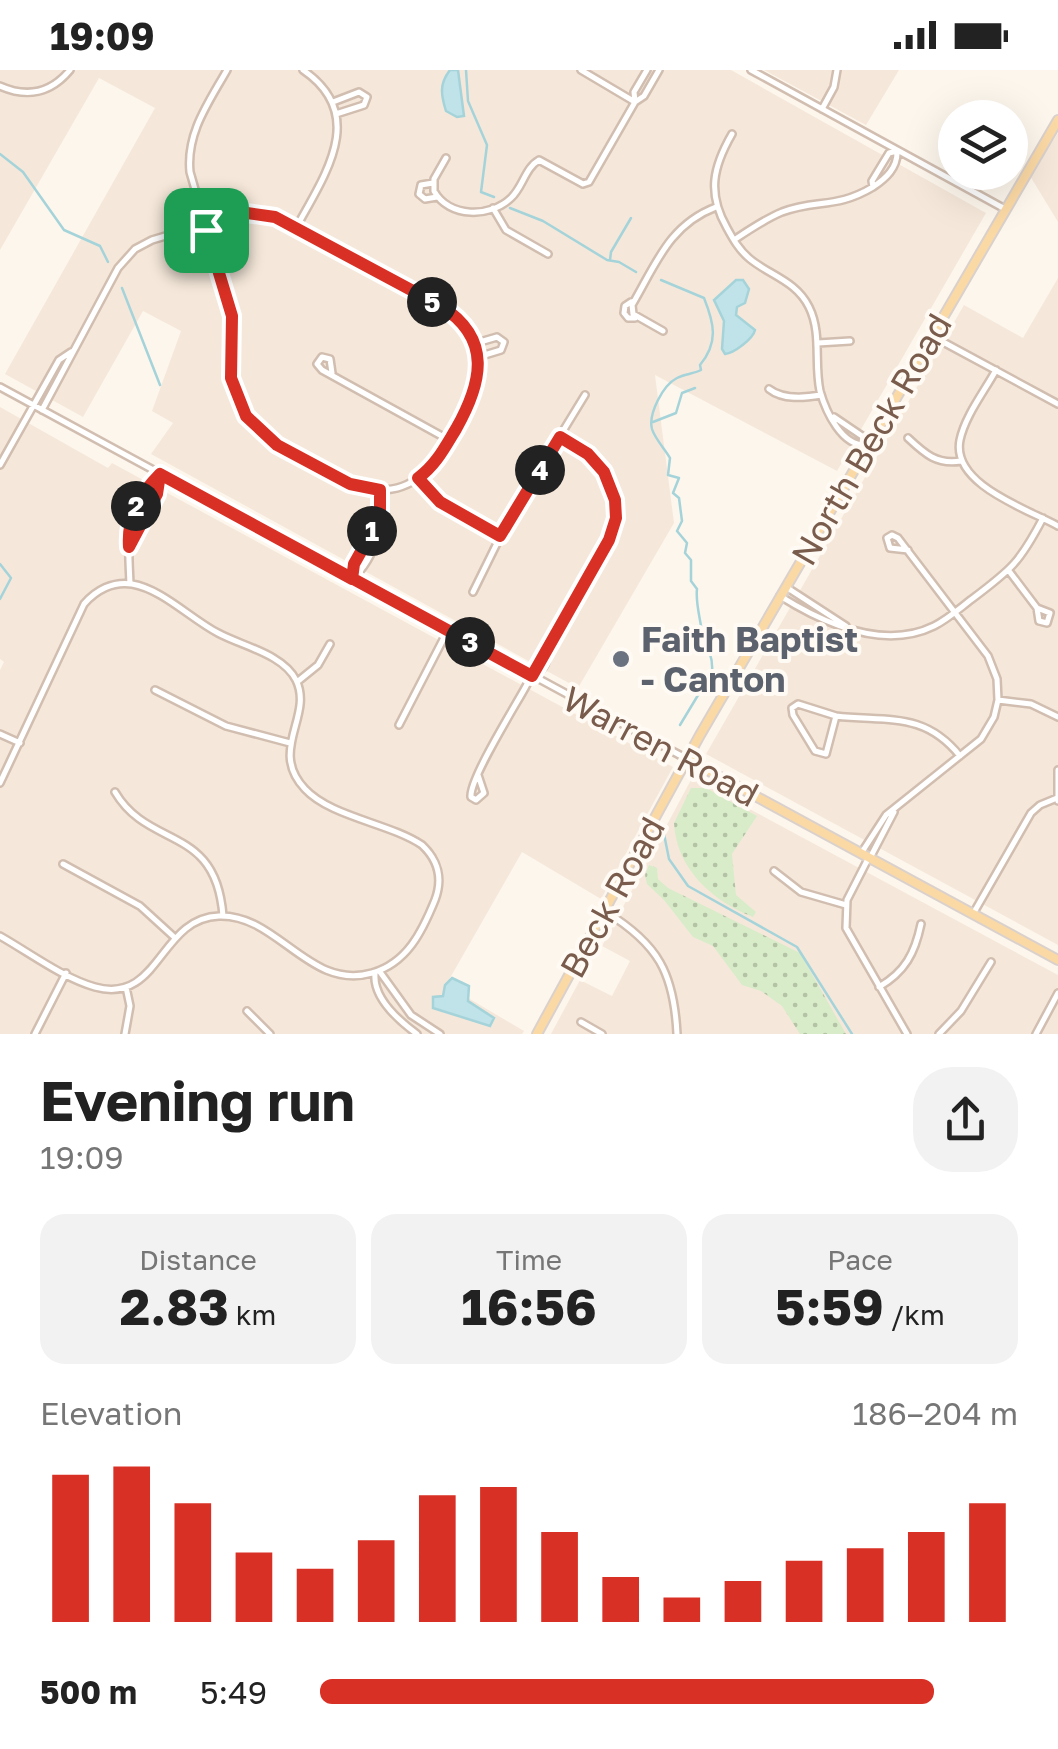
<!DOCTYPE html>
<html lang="en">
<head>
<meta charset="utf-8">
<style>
	:root { --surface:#fff; --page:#f2f2f2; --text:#222; --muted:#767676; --accent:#d93025 }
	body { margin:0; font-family:"Golos Text",sans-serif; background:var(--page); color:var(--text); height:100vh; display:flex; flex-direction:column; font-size:38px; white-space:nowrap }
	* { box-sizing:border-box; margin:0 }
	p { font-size:32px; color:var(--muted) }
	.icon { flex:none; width:55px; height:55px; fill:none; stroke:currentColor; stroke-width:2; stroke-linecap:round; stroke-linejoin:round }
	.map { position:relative; height:964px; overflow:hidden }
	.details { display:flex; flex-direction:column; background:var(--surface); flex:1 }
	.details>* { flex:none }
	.controls { position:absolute; left:938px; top:30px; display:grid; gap:20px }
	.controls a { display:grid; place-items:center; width:90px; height:90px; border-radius:50%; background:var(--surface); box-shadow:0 10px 40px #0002; font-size:50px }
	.pin { position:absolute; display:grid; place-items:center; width:85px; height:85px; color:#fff; margin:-42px; border-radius:20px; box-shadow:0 5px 15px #0006 }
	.km { position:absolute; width:50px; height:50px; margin:-25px; border-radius:50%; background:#222; color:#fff; font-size:28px; line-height:50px; text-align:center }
	.round { display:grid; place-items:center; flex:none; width:105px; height:105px; border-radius:40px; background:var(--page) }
	.headline { display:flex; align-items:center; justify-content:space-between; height:170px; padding:0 40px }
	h1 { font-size:55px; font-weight:700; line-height:75px }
	.stats { display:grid; grid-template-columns:repeat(3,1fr); gap:15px; height:170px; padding:10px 40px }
	.stats div { display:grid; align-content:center; border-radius:25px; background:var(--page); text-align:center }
	.stats b { font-size:50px; font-weight:700 }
	.stats small { font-size:28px; font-weight:400 }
	.stats p { font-size:28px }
	.chart { height:280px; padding:20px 40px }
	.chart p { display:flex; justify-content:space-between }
	.chart svg { width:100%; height:180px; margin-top:10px; stroke:var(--accent); stroke-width:6 }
	ul { padding:0 40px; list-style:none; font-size:32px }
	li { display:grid; grid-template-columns:160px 120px 1fr; align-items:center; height:75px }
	li i { height:25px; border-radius:12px; background:var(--accent) }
	.status { display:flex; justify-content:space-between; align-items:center; height:70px; padding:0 50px; background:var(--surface); direction:ltr }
	.status svg { height:28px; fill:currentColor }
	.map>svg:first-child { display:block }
	.residential { fill:#f5e8da }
	.grass { fill:url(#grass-dots) }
	.water { fill:#bfe3e8; stroke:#a5d3da; stroke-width:2.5 }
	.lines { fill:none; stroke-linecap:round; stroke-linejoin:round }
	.stream { stroke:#a5d3da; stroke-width:2.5 }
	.minor-casing { stroke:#d1beb0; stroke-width:10 }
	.major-casing { stroke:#dad1cd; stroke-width:12 }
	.minor { stroke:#fff; stroke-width:5 }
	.major { stroke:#fbd9a5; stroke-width:8 }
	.route-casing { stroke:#fff; stroke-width:20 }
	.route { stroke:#d93025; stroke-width:12 }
	.worship-dot { fill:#6b7280; stroke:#fffaf3; stroke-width:4 }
	.labels { text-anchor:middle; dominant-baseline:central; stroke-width:8; stroke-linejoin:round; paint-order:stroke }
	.street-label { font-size:35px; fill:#7a5c4d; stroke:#fffaf3 }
	.worship-label { font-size:35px; font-weight:bold; fill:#5b616d; stroke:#fffaf3; text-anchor:start }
</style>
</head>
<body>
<div class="status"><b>19:09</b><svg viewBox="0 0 49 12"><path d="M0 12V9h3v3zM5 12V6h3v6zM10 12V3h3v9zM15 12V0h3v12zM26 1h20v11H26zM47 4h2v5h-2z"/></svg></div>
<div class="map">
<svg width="1058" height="964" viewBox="0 0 1058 964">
	<defs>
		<pattern id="grass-dots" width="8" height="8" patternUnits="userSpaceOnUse" patternTransform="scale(2.5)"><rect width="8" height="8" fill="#d8ecc9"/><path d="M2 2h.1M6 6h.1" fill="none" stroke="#b4c2a5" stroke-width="1.8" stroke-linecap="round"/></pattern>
	</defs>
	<rect width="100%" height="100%" fill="#fdf6ec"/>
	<!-- residential -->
	<path class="residential" d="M0 0H731L986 143 837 401 655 305 674 453 578 618 151 384 173 353 152 341 181 261 143 241 83 347 5 304 155 38 99 8 0 180Z
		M764 0H899L866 55Z
		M1058 63V152L1030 106Z
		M1058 208V875L706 684 964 235 1023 268Z
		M0 337 108 398 112 393 673 697 601 829 522 782 446 915 524 961 522 964H0V600L4 592 0 589Z
		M692 708 1058 905V964H551L580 910 612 926 630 891 602 876Z"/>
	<!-- grass -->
	<path class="grass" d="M691 718H706L757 746 732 784 736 825 756 842 753 847C712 831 676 798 674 753Z
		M649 795 657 798 658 809 668 818 800 883 846 964H800L782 936 761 921 742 915 713 876 693 867 664 830 647 814 645 805Z"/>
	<!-- water -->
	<path class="water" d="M450 0H458L464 46 457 47 446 41C441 25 439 14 450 0Z
		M736 210H743L749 219 745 233 737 237 736 245 755 260C753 269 734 283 725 284L722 279 724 251 714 230Z
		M452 908 469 916 468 931 494 948 490 956 433 938V927L443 926 445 915Z"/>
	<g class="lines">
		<!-- stream -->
		<path class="stream" d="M466 0 468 31 487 75 481 122 494 127
			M0 84 23 102 64 160 100 176 108 192
			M510 138 543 151 607 190 619 192 636 202
			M610 190 611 182 631 148
			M661 210 704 228C714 253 719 272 700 295L701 300C693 304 684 304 677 308 663 315 648 344 652 359 655 369 665 379 670 388L668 405 679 408 673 423 679 428 682 451 677 461 687 473 685 483 691 490V511L697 519C695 534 702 554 703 571 710 580 713 590 712 602L680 655
			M122 218 160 315
			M653 352 676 343 682 323 695 318
			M0 494 11 508 0 529
			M664 764 669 789 688 816 797 877 852 964"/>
		<defs>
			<path id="minor" d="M581 0 635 32
				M751 0 1005 139
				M0 16C27 28 51 23 70 0
				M333 32 359 22 367 27 364 35 336 44
				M635 32 634 22 647 0
				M822 39 834 17 837 0
				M732 64C713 97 707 123 727 158 733 169 739 180 750 189 771 206 796 211 809 237 822 263 814 293 820 321 826 342 842 377 867 375
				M446 88 434 109V121C449 148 490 148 511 128 523 117 525 98 539 90L583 114 589 112 635 32 644 26 659 0
				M433 113 421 115 419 124 425 129 437 127
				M873 117 872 111 889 83 897 81
				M493 138 506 160 548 184
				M296 158C324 106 369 45 303 0
				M734 170C749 160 765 149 782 142 817 129 836 139 873 117 885 109 898 98 897 81
				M631 232 625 236 624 243 628 248H635
				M663 261 633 244 632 235C656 194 669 155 716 137
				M932 266 1058 334
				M818 273 850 271
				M473 274 497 267 504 272 501 280 478 287
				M996 300C984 322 965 346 960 370 951 414 1027 439 1058 456
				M332 303 330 289 322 287 317 294 322 300 449 370
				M0 317 687 689
				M769 319C783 330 804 328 821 325
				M42 340 118 198 135 179 152 170 239 144H265L282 150 455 246C465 258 474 270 477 285 485 319 449 385 422 405 410 415 395 420 380 420 351 421 327 402 303 389 278 376 254 363 240 337 225 306 238 278 232 247 226 218 215 188 206 160L203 147 190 102C186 63 209 32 227 0
				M834 347 862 366 867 375
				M908 368C925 384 937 395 961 391
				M0 395 59 290 71 282
				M418 408 440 431 500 466
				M131 474 157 425 159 407
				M1009 501 1037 538 1050 543 1047 553 1039 551 1037 538
				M352 506 355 494 378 453
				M352 509C378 486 382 453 380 420
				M130 514C128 467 124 439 160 404
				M786 517 846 556
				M473 522 508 451 585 325
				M780 526C823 553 883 581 934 556 948 549 960 538 972 529 1012 499 1020 492 1043 448
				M532 606C543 601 548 593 547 582
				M297 612 318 595 330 574
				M155 620 226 656 290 673
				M998 630 1031 634 1058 647
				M798 634 836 646 826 684 815 681 793 645 792 638Z
				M836 646C887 652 924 641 960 686
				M399 655 448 560
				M0 664 20 673
				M1058 700V731
				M478 705 484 723 476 730 471 727C469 710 514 638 525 618L535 599 609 470C629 420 601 391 560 367
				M0 713 84 534C96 520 113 511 132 514 162 519 191 549 218 563 242 576 283 584 296 610 314 646 268 680 305 719 331 747 389 753 422 775 438 790 443 809 435 830 422 862 407 893 372 903 309 921 278 844 219 846 159 848 160 935 95 917 63 908 30 883 0 866
				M115 722C149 780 216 754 223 846
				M862 782 886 745 981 669 994 647 998 630 997 609 988 586 898 468 892 465 887 468 890 478 908 480
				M869 787 847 830 846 858 907 964
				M870 788 894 742
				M63 794 140 836 174 867
				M774 801 801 822 846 835
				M606 842C658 874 674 903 677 964
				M973 844 1031 743 1040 735 1057 728
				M380 902 411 945 440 964
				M375 904C373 928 398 950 417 964
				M879 917C905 902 915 883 921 854
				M247 941 270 964
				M581 952 602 964
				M35 964 66 903
				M125 964 130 936 126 917
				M939 964 961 941 991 892
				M1036 964 1058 923"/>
			<path id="major" d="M687 689 1058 890
				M537 964 700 665 1058 50"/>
		</defs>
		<!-- minor casing -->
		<use href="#minor" class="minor-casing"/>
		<!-- major casing -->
		<use href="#major" class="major-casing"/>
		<!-- minor -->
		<use href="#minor" class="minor"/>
		<!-- major -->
		<use href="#major" class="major"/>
	</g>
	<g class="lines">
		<defs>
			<path id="route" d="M206 160 232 246 231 308 246 346 277 375 350 414 380 420V448L354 494 352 509 160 404 157 424 129 477C127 447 139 425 160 404 284 472 408 538 532 606L609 470 616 448 615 430 604 402 588 384 560 367 500 466 440 432 418 408C436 395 445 377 456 359 482 313 493 269 441 236L275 147 247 143 205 154 206 160"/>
		</defs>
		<!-- route casing -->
		<use href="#route" class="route-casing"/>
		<!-- route -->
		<use href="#route" class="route"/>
	</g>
	<!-- markers -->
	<circle class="worship-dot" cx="621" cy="589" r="10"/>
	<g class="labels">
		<!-- street labels -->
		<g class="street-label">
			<text transform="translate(871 369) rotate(-60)">North Beck Road</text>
			<text transform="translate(661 676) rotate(28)">Warren Road</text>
			<text transform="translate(612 827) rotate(-61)">Beck Road</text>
		</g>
		<!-- worship labels -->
		<g class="worship-label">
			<text x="641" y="569">Faith Baptist<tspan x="641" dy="40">- Canton</tspan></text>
		</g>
	</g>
</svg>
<div class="controls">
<a><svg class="icon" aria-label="layers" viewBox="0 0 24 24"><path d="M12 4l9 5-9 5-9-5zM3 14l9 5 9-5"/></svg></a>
</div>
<div class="pin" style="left:206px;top:160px;background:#1e9e55"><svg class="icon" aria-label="arrive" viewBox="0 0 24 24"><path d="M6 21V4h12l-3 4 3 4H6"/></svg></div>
<b class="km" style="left:372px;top:461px">1</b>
<b class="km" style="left:136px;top:436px">2</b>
<b class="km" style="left:470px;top:572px">3</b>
<b class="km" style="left:540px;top:400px">4</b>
<b class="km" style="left:432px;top:232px">5</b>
</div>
<section class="details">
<div class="headline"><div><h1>Evening run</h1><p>19:09</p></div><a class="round"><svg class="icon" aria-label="share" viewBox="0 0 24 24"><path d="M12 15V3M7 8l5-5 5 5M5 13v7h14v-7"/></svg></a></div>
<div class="stats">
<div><p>Distance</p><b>2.83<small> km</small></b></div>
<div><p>Time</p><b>16:56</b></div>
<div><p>Pace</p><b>5:59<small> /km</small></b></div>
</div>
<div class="chart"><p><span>Elevation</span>186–204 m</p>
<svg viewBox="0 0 160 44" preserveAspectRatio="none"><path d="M5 44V8M15 44V6M25 44V15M35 44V27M45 44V31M55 44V24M65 44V13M75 44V11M85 44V22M95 44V33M105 44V38M115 44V34M125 44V29M135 44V26M145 44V22M155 44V15"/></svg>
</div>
<ul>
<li><b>500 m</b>5:49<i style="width:88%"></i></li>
</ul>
</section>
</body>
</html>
